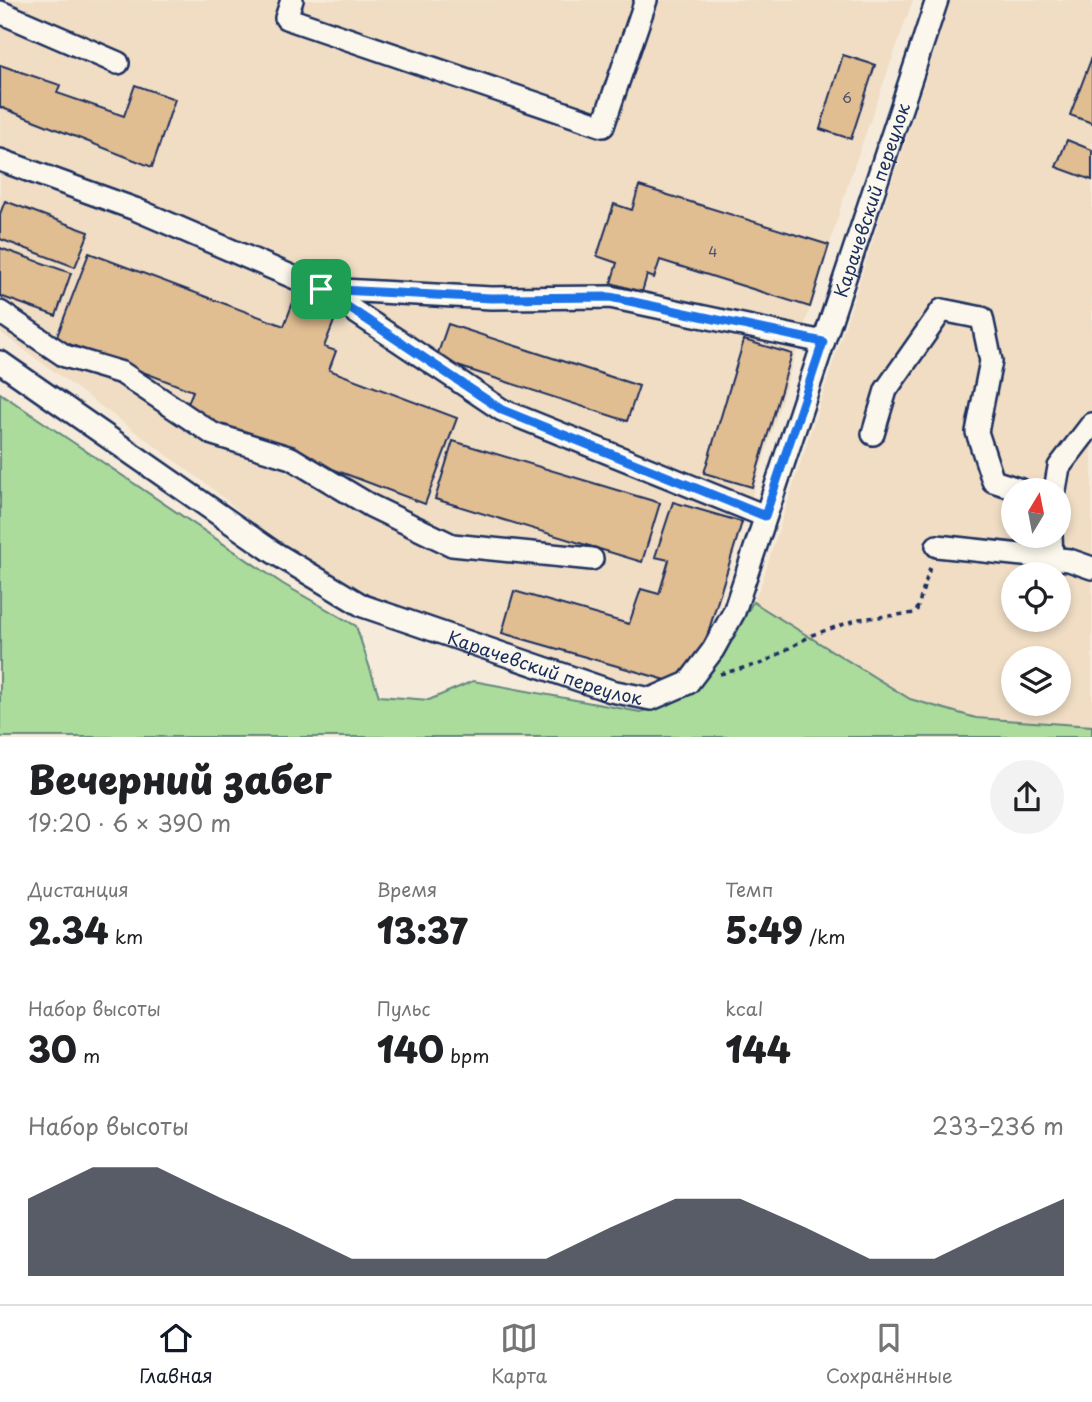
<!DOCTYPE html>
<html lang="ru">
<head>
<meta charset="utf-8">
<style>
	:root { --surface:#fff; --page:#f2f2f2; --text:#202124; --muted:#757577; --line:#e0e0e0; --accent:#111827 }
	body { margin:0; font-family:"Playpen Sans",sans-serif; background:var(--page); color:var(--text); height:100vh; display:flex; flex-direction:column; font-size:26px; white-space:nowrap }
	* { box-sizing:border-box; margin:0 }
	p { font-size:23px; color:var(--muted) }
	.icon { flex:none; width:38px; height:38px; fill:none; stroke:currentColor; stroke-width:2; stroke-linecap:round; stroke-linejoin:round }
	.map { position:relative; height:737px; overflow:hidden }
	.drawer { display:flex; flex-direction:column; background:var(--surface); flex:1 }
	.drawer>* { flex:none }
	.needle { width:46px; rotate:10deg }
	.controls { position:absolute; left:1001px; top:478px; display:grid; gap:14px }
	.controls a { display:grid; place-items:center; width:70px; height:70px; border-radius:50%; background:var(--surface); box-shadow:0 4px 10px #0003; font-size:35px }
	.pin { position:absolute; display:grid; place-items:center; width:60px; height:60px; color:#fff; margin:-30px; border-radius:14px; box-shadow:0 4px 10px #0006 }
	.round { display:grid; place-items:center; flex:none; width:74px; height:74px; border-radius:37px; background:var(--page) }
	.head { display:flex; align-items:center; justify-content:space-between; height:119px; padding:0 28px }
	h1 { font-size:38px; font-weight:800; line-height:52px }
	.stats { display:grid; grid-template-columns:repeat(3,1fr); gap:10px; height:119px; padding:7px 28px }
	.stats div { display:grid; align-content:center }
	.stats b { font-size:35px; font-weight:800 }
	.stats small { font-size:19px; font-weight:400 }
	.stats p { font-size:19px }
	.chart { height:196px; padding:14px 28px }
	.chart p { display:flex; justify-content:space-between }
	.chart svg { width:100%; height:126px; margin-top:7px; fill:var(--accent); opacity:.7 }
	.dock { display:flex; justify-content:space-around; align-items:center; height:98px; border-top:2px solid var(--line); background:var(--surface); font-size:19px; color:var(--muted) }
	.dock a { display:grid; justify-items:center; gap:4px }
	.dock .selected { color:var(--accent) }
	.map>svg:first-child { display:block }
	.built { fill:#f0ddc4; fill-rule:evenodd }
	.green { fill:#abdc9c; stroke:#63867d; stroke-width:2 }
	.building { fill:#e1bd92; stroke:#1b2f5e; stroke-width:2 }
	.lines { fill:none; stroke-linecap:round; stroke-linejoin:round }
	.minor-casing { stroke:#1b2f5e; stroke-width:26 }
	.path { stroke:#1b2f5e; stroke-width:3.5; stroke-dasharray:5 5; stroke-linecap:butt }
	.minor { stroke:#fbf7ec; stroke-width:21 }
	.route-casing { stroke:#fff; stroke-width:14 }
	.route { stroke:#1a73e8; stroke-width:9 }
	.labels { text-anchor:middle; dominant-baseline:central; stroke-width:5; stroke-linejoin:round; paint-order:stroke }
	.number-label { font-size:14px; fill:#4c526b }
	.street-label { font-size:18px; fill:#1b2f5e; stroke:#fbf7ec }
</style>
</head>
<body>
<div class="map">
<svg width="1092" height="737" viewBox="0 0 1092 737">
	<rect width="100%" height="100%" fill="#f6ebda"/>
	<filter id="ink" filterUnits="userSpaceOnUse"><feTurbulence type="fractalNoise" baseFrequency=".0143" numOctaves="2"/><feDisplacementMap in="SourceGraphic" scale="14" xChannelSelector="R" yChannelSelector="G"/><feConvolveMatrix kernelMatrix="1 2 1 2 8 2 1 2 1" color-interpolation-filters="sRGB"/></filter>
	<g filter="url(#ink)">
		<!-- built -->
		<path class="built" d="M0 0H913L849 181 702 659 651 689 375 612 336 590 205 483 0 332Z
			M951 0H1092V726L976 718 910 699 753 602 761 584ZM1013 490H1059V536H1013ZM1013 574H1059V620H1013ZM1013 658H1059V704H1013Z"/>
		<!-- green -->
		<path class="green" d="M0 393 283 584 356 626 379 696 429 700 473 681 640 712 672 703 697 686 720 659 753 602 910 699 976 718 1092 726V737H0Z"/>
		<!-- building -->
		<path class="building" d="M843 55 875 65 851 139 820 129Z
			M1092 57V123L1070 115Z
			M0 65 60 85 57 93 124 116 135 85 175 99 152 167 0 107Z
			M1067 140 1092 150V180L1056 167Z
			M639 186 829 245 810 307 660 260 654 278 647 275 642 292 611 283 617 263 597 256 614 204 632 210Z
			M5 201 89 232 75 267 0 239V214Z
			M0 248 71 273 56 316 0 296Z
			M89 253 284 326 294 300 336 316 324 347 336 351 329 370 457 418 425 504 184 413 193 391 56 339Z
			M448 324 639 386 627 421 436 359Z
			M744 340 792 354 752 487 704 473Z
			M453 441 660 503 642 562 435 499Z
			M673 502 742 522 704 646 673 682 502 633 514 591 629 624 641 589 659 594 669 560 655 557Z"/>
		<g class="lines">
			<defs>
				<g id="minor">
					<path d="M292 0 286 18 603 126 646 0"/>
					<path d="M0 12 118 63"/>
					<path d="M0 160 135 209 321 289 502 410 765 516"/>
					<path d="M323 289 491 298 610 297 823 342"/>
					<path d="M0 312 65 356 122 373 213 434 291 458 371 506 452 545 592 559"/>
					<path id="s1" d="M0 362 273 552 363 606 611 691 651 699 688 683 713 650 734 612 937 0"/>
					<path d="M873 434 886 390 942 310 982 318 991 361 977 432 993 481 1021 490"/>
					<path d="M1055 490 1059 467 1092 424"/>
					<path d="M1051 536 1052 558"/>
					<path d="M937 546 1069 560 1092 568"/>
				</g>
			</defs>
			<!-- minor casing -->
			<use href="#minor" class="minor-casing"/>
			<!-- path -->
			<path class="path" d="M720 674 763 663 812 635 859 619 916 613 931 564"/>
			<!-- minor -->
			<use href="#minor" class="minor"/>
		</g>
	</g>
	<g class="lines" filter="url(#ink)">
		<defs>
			<path id="route" d="M321 289 491 298 610 297 823 342 765 516 502 410Z"/>
		</defs>
		<!-- route casing -->
		<use href="#route" class="route-casing"/>
		<!-- route -->
		<use href="#route" class="route"/>
	</g>
	<g class="labels">
		<!-- number labels -->
		<g class="number-label">
			<text x="847" y="97">6</text>
			<text x="713" y="251">4</text>
		</g>
		<!-- street labels -->
		<g class="street-label">
			<text stroke="none"><textPath href="#s1" startOffset="1300">Карачевский переулок</textPath></text>
			<text stroke="none"><textPath href="#s1" startOffset="630">Карачевский переулок</textPath></text>
		</g>
	</g>
</svg>
<div class="controls">
<a><svg class="needle" viewBox="-14 -14 28 28"><path d="M0-13l5 13h-10z" fill="#e53935"/><path d="M0 13l5-13h-10z" fill="#757577"/></svg></a>
<a><svg class="icon" aria-label="locate" viewBox="0 0 24 24"><circle cx="12" cy="12" r="6"/><path d="M12 2v4M12 18v4M2 12h4M18 12h4"/></svg></a>
<a><svg class="icon" aria-label="layers" viewBox="0 0 24 24"><path d="M12 4l9 5-9 5-9-5zM3 14l9 5 9-5"/></svg></a>
</div>
<div class="pin" style="left:321px;top:289px;background:#1e9e55"><svg class="icon" aria-label="arrive" viewBox="0 0 24 24"><path d="M6 21V4h12l-3 4 3 4H6"/></svg></div>
</div>
<section class="drawer">
<div class="head"><div><h1>Вечерний забег</h1><p>19:20 · 6 × 390 m</p></div><a class="round"><svg class="icon" aria-label="share" viewBox="0 0 24 24"><path d="M12 15V3M7 8l5-5 5 5M5 13v7h14v-7"/></svg></a></div>
<div class="stats">
<div><p>Дистанция</p><b>2.34<small> km</small></b></div>
<div><p>Время</p><b>13:37</b></div>
<div><p>Темп</p><b>5:49<small> /km</small></b></div>
</div>
<div class="stats">
<div><p>Набор высоты</p><b>30<small> m</small></b></div>
<div><p>Пульс</p><b>140<small> bpm</small></b></div>
<div><p>kcal</p><b>144</b></div>
</div>
<div class="chart"><p><span>Набор высоты</span>233–236 m</p>
<svg viewBox="0 0 160 44" preserveAspectRatio="none"><path d="M0 44V17L10 6L20 6L30 17L40 27L50 38L60 38L70 38L80 38L90 27L100 17L110 17L120 27L130 38L140 38L150 27L160 17V44z"/></svg>
</div>
</section>
<nav class="dock">
<a class="selected"><svg class="icon" aria-label="home" viewBox="0 0 24 24"><path d="M3 11l9-7 9 7M6 9v11h12V9"/></svg>Главная</a>
<a><svg class="icon" aria-label="map" viewBox="0 0 24 24"><path d="M3 6l6-2 6 2 6-2v14l-6 2-6-2-6 2zM9 4v14M15 6v14"/></svg>Карта</a>
<a><svg class="icon" aria-label="saved" viewBox="0 0 24 24"><path d="M7 4h10v16l-5-4-5 4z"/></svg>Сохранённые</a>
</nav>
</body>
</html>
